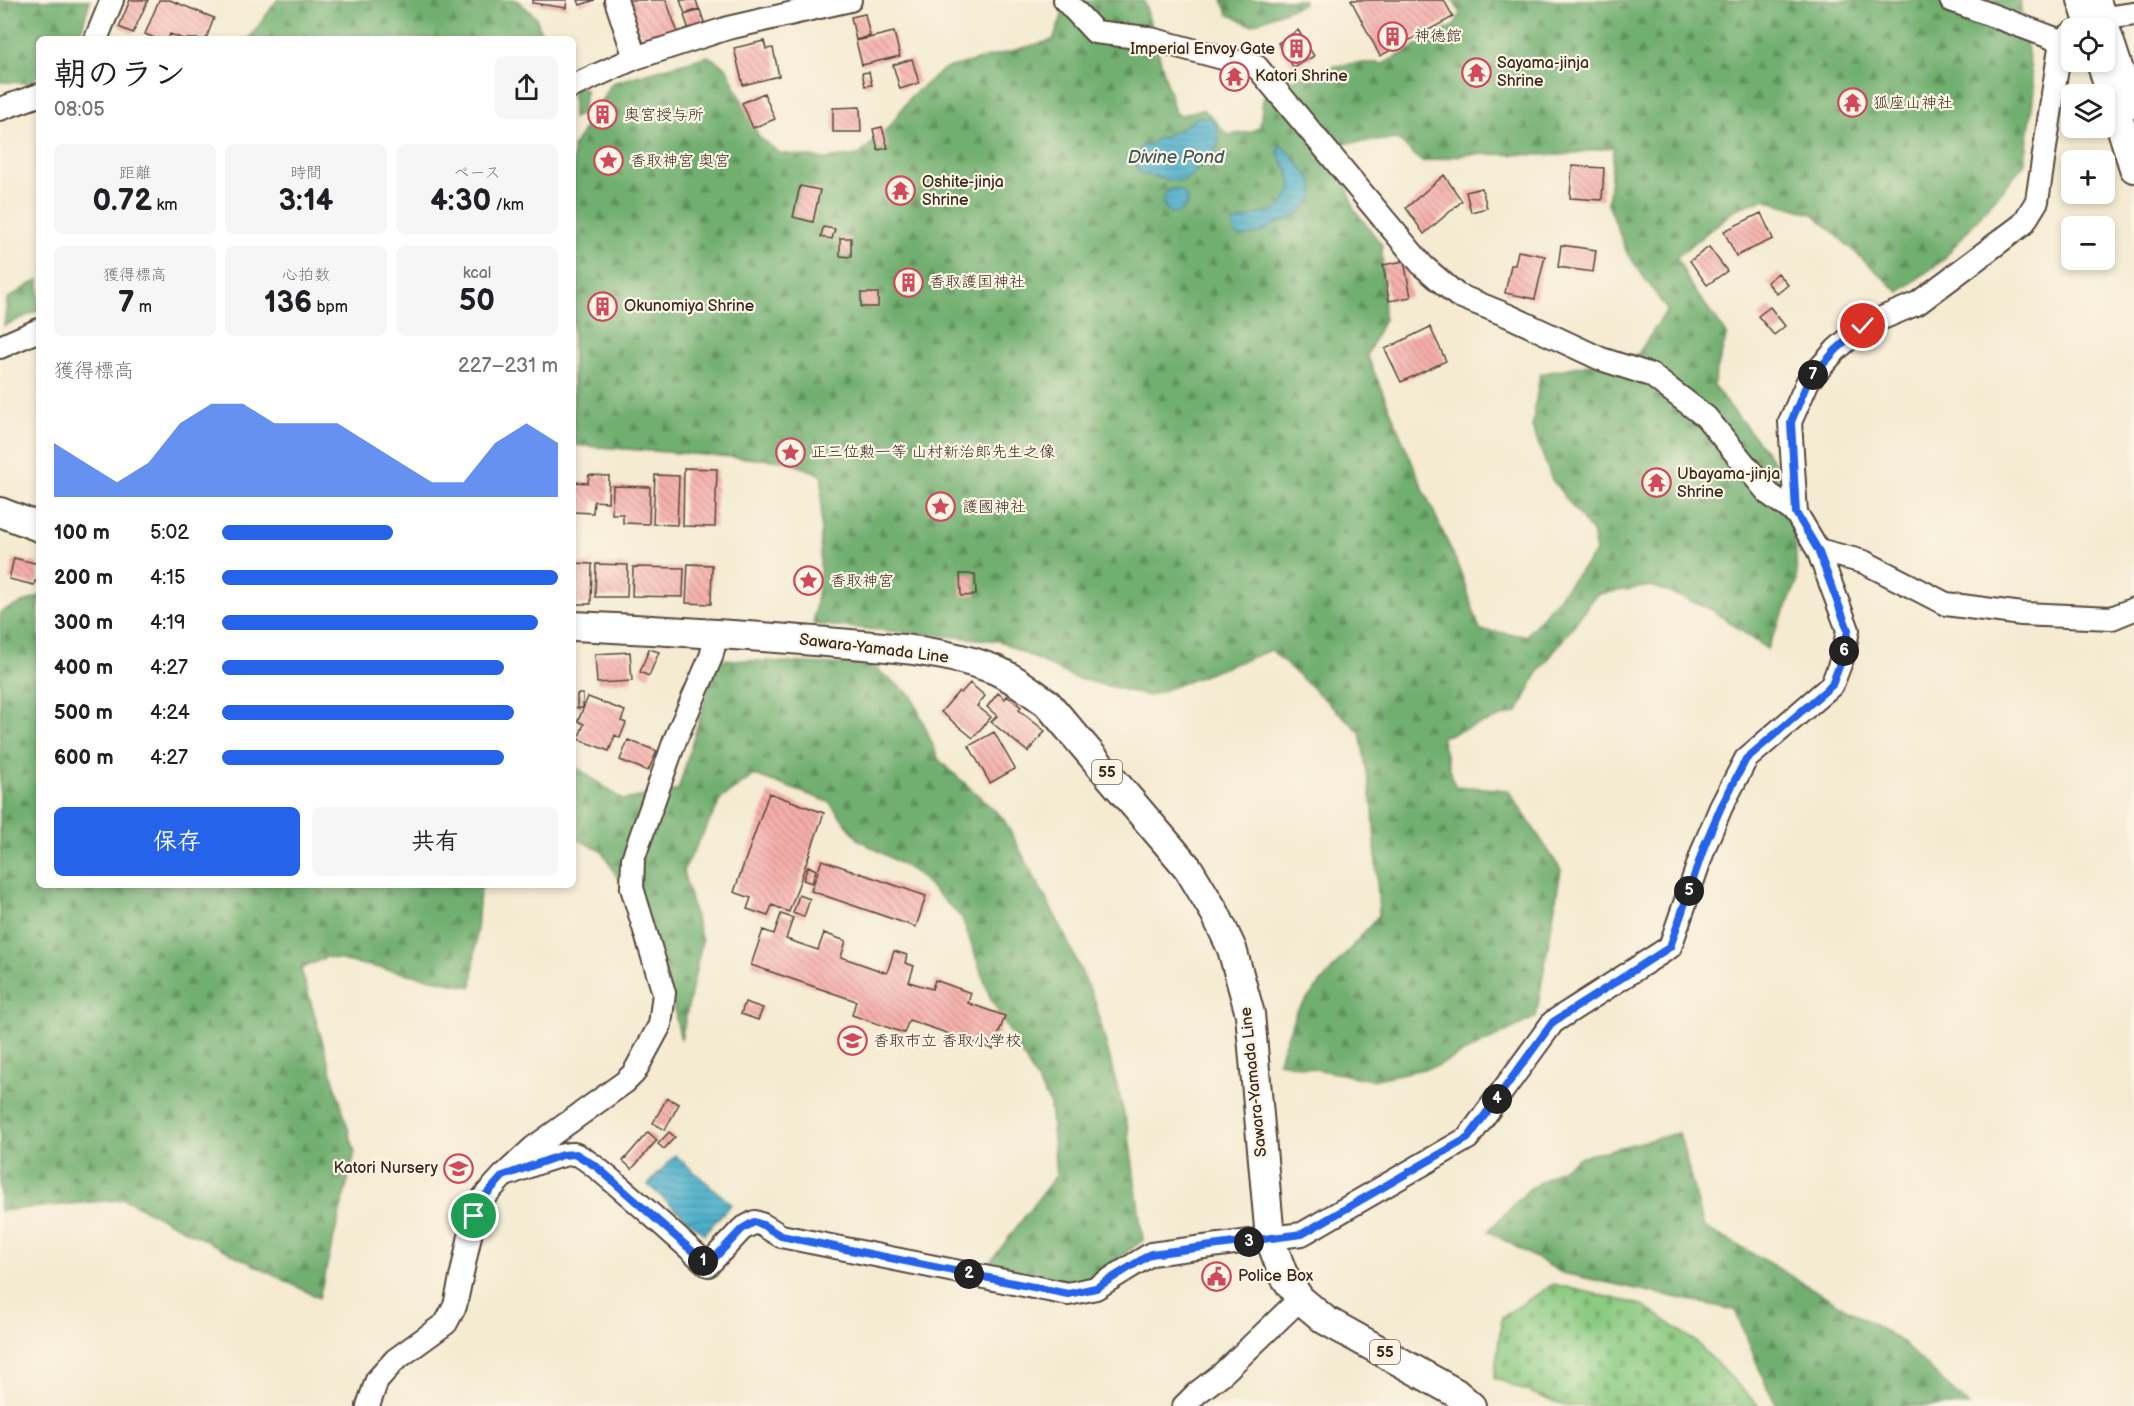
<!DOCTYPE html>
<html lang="ja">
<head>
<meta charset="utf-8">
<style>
	:root { --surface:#fff; --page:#f6f6f6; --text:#202124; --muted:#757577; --accent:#2563eb }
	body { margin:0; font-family:"Balsamiq Sans","Klee One",sans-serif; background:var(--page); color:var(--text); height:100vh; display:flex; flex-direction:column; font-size:22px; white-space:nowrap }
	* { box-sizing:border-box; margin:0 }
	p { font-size:20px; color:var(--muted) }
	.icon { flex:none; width:33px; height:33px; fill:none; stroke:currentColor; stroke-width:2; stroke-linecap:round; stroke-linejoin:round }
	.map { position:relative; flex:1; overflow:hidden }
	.details { position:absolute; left:36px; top:36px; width:540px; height:852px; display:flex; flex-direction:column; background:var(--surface); border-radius:9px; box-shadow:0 3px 9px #0003 }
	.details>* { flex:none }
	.controls { position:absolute; left:2061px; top:18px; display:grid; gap:12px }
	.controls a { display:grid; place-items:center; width:54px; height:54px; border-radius:9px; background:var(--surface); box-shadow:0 3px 9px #0003; font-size:30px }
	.pin { position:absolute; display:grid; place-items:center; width:51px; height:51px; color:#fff; margin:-26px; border:3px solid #fff; border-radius:50%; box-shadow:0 2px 6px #0007 }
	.km { position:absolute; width:30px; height:30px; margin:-15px; border-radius:50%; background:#222; color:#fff; font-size:16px; line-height:30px; text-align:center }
	.round { display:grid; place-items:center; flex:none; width:63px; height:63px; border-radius:9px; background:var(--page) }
	.headline { display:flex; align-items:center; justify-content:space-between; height:102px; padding:0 18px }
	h1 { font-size:33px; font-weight:700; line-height:45px }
	.stats { display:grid; grid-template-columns:repeat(3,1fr); gap:9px; height:102px; padding:6px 18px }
	.stats div { display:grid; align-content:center; border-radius:9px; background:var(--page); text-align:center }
	.stats b { font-size:30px; font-weight:700 }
	.stats small { font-size:16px; font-weight:400 }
	.stats p { font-size:16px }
	.chart { height:168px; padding:12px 18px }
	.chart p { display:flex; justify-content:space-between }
	.chart svg { width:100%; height:108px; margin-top:6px; fill:var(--accent); opacity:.7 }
	.primary-button { display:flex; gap:12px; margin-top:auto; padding:12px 18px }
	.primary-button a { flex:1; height:69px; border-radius:9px; background:var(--accent); color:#fff; font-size:24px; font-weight:700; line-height:69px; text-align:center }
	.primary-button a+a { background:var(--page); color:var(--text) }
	ul { padding:0 18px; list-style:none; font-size:20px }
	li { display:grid; grid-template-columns:96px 72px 1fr; align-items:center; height:45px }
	li i { height:15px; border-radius:8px; background:var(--accent) }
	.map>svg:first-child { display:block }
	.forest { fill:url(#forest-firs); stroke:#566c47; stroke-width:1.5; fill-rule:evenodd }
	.cemetery { fill:url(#cemetery-stones); stroke:#647a50; stroke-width:1.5 }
	.water { fill:url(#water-rules); stroke:#446d74; stroke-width:1.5 }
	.building { fill:url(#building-back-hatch) }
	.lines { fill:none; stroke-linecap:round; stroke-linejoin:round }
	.minor-casing { stroke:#574739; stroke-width:26 }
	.major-casing { stroke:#574739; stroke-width:32 }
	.minor { stroke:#fff; stroke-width:22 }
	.major { stroke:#fff; stroke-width:28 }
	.route-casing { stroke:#fff; stroke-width:12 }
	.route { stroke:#2563eb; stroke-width:8 }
	.labels { text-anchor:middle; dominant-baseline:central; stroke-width:4.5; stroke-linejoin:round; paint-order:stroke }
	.shield { fill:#fcf5e5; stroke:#75675a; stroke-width:1.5 }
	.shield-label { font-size:15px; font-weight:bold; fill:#3b2a1e }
	.poi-label { font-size:16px; fill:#3b2a1e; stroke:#fcf5e5; text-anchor:start }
	.street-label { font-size:16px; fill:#3b2a1e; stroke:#fcf5e5 }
	.water-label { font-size:18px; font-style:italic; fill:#41595b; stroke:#fcf5e5 }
</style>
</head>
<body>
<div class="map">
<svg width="2134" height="1406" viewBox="0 0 2134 1406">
	<defs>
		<pattern id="forest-firs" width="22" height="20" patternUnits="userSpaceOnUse" patternTransform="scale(1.5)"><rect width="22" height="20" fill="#71af70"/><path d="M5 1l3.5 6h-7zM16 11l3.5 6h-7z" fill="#5e8f5b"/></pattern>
		<pattern id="cemetery-stones" width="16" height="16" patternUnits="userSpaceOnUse" patternTransform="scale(1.5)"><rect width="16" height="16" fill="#8ccb82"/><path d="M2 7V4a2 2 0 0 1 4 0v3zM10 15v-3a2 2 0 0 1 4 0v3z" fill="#7aae70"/></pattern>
		<pattern id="water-rules" width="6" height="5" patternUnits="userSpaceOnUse" patternTransform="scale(1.5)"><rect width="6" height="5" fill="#4cb0cb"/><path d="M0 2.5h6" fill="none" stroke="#408fa4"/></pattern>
		<pattern id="building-back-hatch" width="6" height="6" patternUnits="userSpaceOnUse" patternTransform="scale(1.5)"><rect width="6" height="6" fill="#f6afac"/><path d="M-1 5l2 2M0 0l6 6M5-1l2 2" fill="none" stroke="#c88f8b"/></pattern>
	</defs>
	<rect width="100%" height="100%" fill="#fcf5e5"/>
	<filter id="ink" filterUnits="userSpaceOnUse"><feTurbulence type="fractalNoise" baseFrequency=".0167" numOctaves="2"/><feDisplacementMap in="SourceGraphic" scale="12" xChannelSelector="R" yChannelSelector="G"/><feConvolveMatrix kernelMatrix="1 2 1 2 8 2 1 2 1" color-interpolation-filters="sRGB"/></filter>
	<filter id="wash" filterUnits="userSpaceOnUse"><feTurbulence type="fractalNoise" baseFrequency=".008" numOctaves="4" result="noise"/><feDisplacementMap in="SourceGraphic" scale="24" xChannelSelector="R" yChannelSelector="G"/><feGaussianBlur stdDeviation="1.35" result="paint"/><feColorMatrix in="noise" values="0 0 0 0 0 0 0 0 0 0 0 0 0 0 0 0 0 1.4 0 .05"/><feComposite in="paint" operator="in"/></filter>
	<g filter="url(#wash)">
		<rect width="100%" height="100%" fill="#f4ebd2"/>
		<!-- forest -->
		<path class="forest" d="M0 0H90L80 35 76 39H39V74L30 83 0 82Z
			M277 0H517L536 17 543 39H249Z
			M1061 0H1144L1175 113 1182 115 1202 109C1214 115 1218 128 1229 135L1251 132 1260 126 1263 99 1268 88C1306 75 1342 58 1383 64L1455 25 1460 13 1453 0H2016L2020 2 2034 90 2025 163 1942 261 1899 292 1813 214 1764 199 1736 209 1677 257 1691 286 1727 334 1713 385 1774 462 1795 535 1797 583 1767 649 1711 609 1652 586 1597 594 1537 674 1518 712 1441 737 1455 786 1508 790 1561 870 1536 1017 1437 1066 1372 1080 1278 1062 1296 1012 1379 915 1373 808 1360 732 1271 650 1149 696 1075 678 1000 641 813 624 820 574 822 475 786 461 573 445V147L612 83 708 56 726 67 759 137 780 153 825 159 859 155 891 125 910 97 944 69 1053 40 1062 16ZM1397 139 1422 162 1469 154 1562 155 1614 147 1608 204 1627 253 1667 310 1638 354 1540 374 1532 427 1552 480 1592 532 1596 552 1526 636 1480 630 1460 570 1422 486 1367 355 1384 319 1382 245 1353 208 1337 144Z
			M1222 0H1304L1302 4 1251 25 1228 14Z
			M573 80 586 91 582 114 573 118Z
			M39 279V310L4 326 7 299Z
			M39 596V885H484L480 891 472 987 326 957 301 969 355 1152 319 1298 124 1199 0 1211V612Z
			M717 659 872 666 912 696 939 760 1003 818 1060 925 1095 1001 1128 1129 1143 1240 1087 1282 982 1273 1056 1175 1050 1104 990 997 962 918 915 872 859 840 829 802 755 775 722 798 683 871 702 941 681 1040 661 951 602 851 573 837V765L623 800 678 790Z
			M1679 1133 1704 1227 1752 1253 1900 1340 1969 1406H1777L1766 1385 1735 1310 1562 1273 1488 1231 1529 1189 1580 1157Z"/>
		<!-- cemetery -->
		<path class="cemetery" d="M1553 1284 1642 1305 1695 1341 1759 1406H1565L1494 1378 1502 1317Z"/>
		<!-- water -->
		<path class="water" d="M1197 117 1209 118 1218 128V146C1212 155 1193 177 1183 180 1170 183 1152 175 1139 173L1136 164 1140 148 1180 129Z
			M1280 145 1287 150 1313 181 1314 196 1308 205 1295 217 1277 223 1260 233 1239 237 1235 233 1232 223 1280 208 1292 189 1288 171 1278 154Z
			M1163 201a12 12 0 1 1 24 0a12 12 0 1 1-24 0Z
			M675 1155 731 1204 704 1234 648 1185Z"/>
		<g id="blocks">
			<!-- building -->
			<path class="building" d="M130 0H148L133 33 119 27Z
				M159 0H170L214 18 206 39H183L170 34 168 39H157L145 34Z
				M533 0H567L566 8 532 3Z
				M578 0H595L580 5Z
				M626 0H666L678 33 645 46Z
				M680 0H696L699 9 685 14Z
				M1351 0H1444L1453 17 1380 56Z
				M700 10 705 25 689 30 684 15Z
				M865 14 870 36 856 40 851 17Z
				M1298 30 1314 56 1294 68 1278 43Z
				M894 32 900 56 862 65 856 41Z
				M764 41 766 49 773 48 779 76 743 85 734 48Z
				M912 59 919 83 900 89 893 65Z
				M869 72 872 85 865 86 862 73Z
				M764 93 775 119 753 128 742 103Z
				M860 107 861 132H833V108Z
				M605 111 606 118 601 119 600 112Z
				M882 127 888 148 878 150 873 129Z
				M1572 166 1604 168 1602 200 1570 198Z
				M1444 175 1462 201 1424 234 1406 208Z
				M904 185 907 194 897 196 895 187Z
				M800 186 820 190 813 222 793 217Z
				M1482 188 1487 208 1471 212 1466 192Z
				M1761 213 1773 239 1736 256 1724 231Z
				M823 227 835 229 832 239 821 237Z
				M840 238H851V257L840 256Z
				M1561 245 1596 250 1593 272 1558 267Z
				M1709 247 1727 271 1707 285 1690 261Z
				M1518 251 1545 256 1535 299 1505 293 1511 265H1515Z
				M1404 261 1411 297 1389 301 1383 265Z
				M1778 273 1788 285 1777 294 1767 282Z
				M901 277H915V288H901Z
				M861 293H878V307H861Z
				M599 301 607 302V310H599Z
				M1770 307 1785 326 1774 335 1758 316Z
				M1430 327 1446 361 1401 382 1385 349Z
				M684 468 717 469 715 527 683 526Z
				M589 475 609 476 608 502 594 501 593 513 573 512V482L588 483Z
				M655 475 679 476 677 525 653 524Z
				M613 486 650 487 649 524 623 523V514H612Z
				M14 558 39 564V582L35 581 34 585 9 579Z
				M573 563 592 564 591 604H573Z
				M596 564 628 565 627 597H595Z
				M688 564 712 565 711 604 686 603Z
				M633 567 684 568 683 597 632 596Z
				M960 574H975L976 595 961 596Z
				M649 649 659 652 649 676 640 672Z
				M630 652 632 681 597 683 595 654Z
				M970 683 985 696 977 706 991 717 973 738 941 712 959 691 961 693Z
				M998 693 1005 699 1007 696 1021 707 1019 710 1045 731 1028 752 991 722 997 716 987 707Z
				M577 694H583V708H577Z
				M588 697 625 711 621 721 626 723 620 738 615 735 609 751 578 739 584 724 578 721Z
				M994 732 1015 769 990 783 969 746Z
				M628 740 657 751 648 771 620 760Z
				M769 793 824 813 789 912 772 905 768 916 747 909 751 898 734 892Z
				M822 860 926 896 916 927 811 891Z
				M808 866 816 870 812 883 803 880Z
				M799 895 810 899 804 917 793 913Z
				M781 914 793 918 786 939 818 950 824 933 846 941 841 957 887 973 894 951 907 955 905 963 914 966 909 982 932 989 935 980 971 993 968 1003 1005 1016 993 1049 909 1020 904 1033 852 1015 856 1001 751 965 763 930 774 934Z
				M745 1002 763 1008 758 1020 741 1014Z
				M667 1098 679 1104 665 1130 653 1123Z
				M648 1132 657 1140 632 1169 623 1161Z
				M669 1132 675 1137 664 1149 658 1144Z"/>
		</g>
	</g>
	<g filter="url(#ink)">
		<use href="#blocks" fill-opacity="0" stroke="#574739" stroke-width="1.5"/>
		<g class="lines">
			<defs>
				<path id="minor" d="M616 0 635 58
					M1951 0 2061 41
					M2099 0 2134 106
					M2091 20 2134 14
					M96 39 112 0
					M573 86 635 58 728 28 850 0
					M0 109 39 95
					M0 347 39 330
					M1796 513 1790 422 1808 381 1836 350 1863 326 1918 303 2023 224 2037 201 2061 41 2072 33
					M1818 550 1864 562 1946 604 2022 614 2112 618 2134 609
					M503 1176C520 1170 558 1153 574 1154 588 1155 689 1249 708 1265L742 1229 755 1222 763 1225 781 1236 1068 1294 1096 1288 1151 1254 1302 1234 1468 1138 1553 1022 1670 947 1705 845 1721 807 1746 759 1832 685 1843 656 1848 630 1818 550 1796 513 1769 494 1706 417 1651 375 1601 359 1509 316 1457 295 1423 266 1257 67 1147 38 1095 32 1065 0
					M368 1406 377 1380 395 1360 446 1323 455 1306 474 1217 483 1198 503 1176 533 1148 625 1082 634 1073 660 1025 664 993 632 888 633 859 675 740 711 657 717 633
					M1184 1406 1197 1393 1223 1373 1300 1299"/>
				<path id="major" d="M2082 0 2091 28
					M2101 62 2134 168
					M0 512 39 527
					M573 626C658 630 743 635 827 642 882 647 941 649 993 669 1013 677 1030 691 1047 703L1188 868 1215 913 1232 949 1250 1014 1270 1239 1283 1274 1300 1299 1325 1320 1456 1393 1471 1406"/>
			</defs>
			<!-- minor casing -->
			<use href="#minor" class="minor-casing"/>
			<!-- major casing -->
			<use href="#major" class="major-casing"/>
			<!-- minor -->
			<use href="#minor" class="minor"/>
			<!-- major -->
			<use href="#major" class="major"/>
		</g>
	</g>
	<g class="lines" filter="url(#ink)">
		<defs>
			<path id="route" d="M474 1216 483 1198 503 1176 562 1155 576 1154 597 1167 708 1265 742 1229 754 1222 763 1225 781 1236 1068 1294 1096 1288 1151 1254 1302 1234 1468 1138 1553 1022 1670 947 1705 844 1721 807 1746 759 1832 685 1843 656 1848 630 1818 550 1796 513 1791 422 1808 381 1836 350 1863 326"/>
		</defs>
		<!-- route casing -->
		<use href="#route" class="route-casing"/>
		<!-- route -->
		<use href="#route" class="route"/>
	</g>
	<!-- icons -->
	<defs>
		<symbol id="building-ring" viewBox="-11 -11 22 22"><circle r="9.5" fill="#fcf5e5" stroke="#d1495b" stroke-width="1.5"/><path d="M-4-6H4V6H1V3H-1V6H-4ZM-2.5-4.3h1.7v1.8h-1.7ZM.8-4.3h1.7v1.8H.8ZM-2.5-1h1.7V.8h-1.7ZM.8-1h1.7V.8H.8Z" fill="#d1495b"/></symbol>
		<symbol id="temple-ring" viewBox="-11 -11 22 22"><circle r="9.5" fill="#fcf5e5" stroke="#d1495b" stroke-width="1.5"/><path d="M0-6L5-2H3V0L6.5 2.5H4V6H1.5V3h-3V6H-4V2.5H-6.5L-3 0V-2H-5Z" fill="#d1495b"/></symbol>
		<symbol id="sight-ring" viewBox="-11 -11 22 22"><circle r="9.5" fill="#fcf5e5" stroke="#d1495b" stroke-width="1.5"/><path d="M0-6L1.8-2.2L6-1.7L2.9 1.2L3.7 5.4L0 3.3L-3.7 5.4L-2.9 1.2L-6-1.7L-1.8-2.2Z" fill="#d1495b"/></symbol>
		<symbol id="school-ring" viewBox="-11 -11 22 22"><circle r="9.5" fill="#fcf5e5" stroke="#d1495b" stroke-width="1.5"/><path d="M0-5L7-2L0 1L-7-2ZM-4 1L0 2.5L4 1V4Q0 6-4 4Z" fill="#d1495b"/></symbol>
		<symbol id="civic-ring" viewBox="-11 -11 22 22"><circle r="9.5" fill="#fcf5e5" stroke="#d1495b" stroke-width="1.5"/><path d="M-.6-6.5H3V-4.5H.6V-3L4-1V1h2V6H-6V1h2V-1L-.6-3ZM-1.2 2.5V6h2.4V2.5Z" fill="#d1495b"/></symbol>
	</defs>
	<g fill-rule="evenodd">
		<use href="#building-ring" x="1376" y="20" width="33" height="33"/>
		<use href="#building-ring" x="1280" y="32" width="33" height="33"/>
		<use href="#temple-ring" x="1460" y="56" width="33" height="33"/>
		<use href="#temple-ring" x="1218" y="60" width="33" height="33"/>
		<use href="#temple-ring" x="1836" y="86" width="33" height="33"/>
		<use href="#building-ring" x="586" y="98" width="33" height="33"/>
		<use href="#sight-ring" x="592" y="144" width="33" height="33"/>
		<use href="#temple-ring" x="884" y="174" width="33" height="33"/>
		<use href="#building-ring" x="892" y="266" width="33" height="33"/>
		<use href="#building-ring" x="586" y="290" width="33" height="33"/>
		<use href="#sight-ring" x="774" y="436" width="33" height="33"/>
		<use href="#temple-ring" x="1640" y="466" width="33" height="33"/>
		<use href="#sight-ring" x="924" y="490" width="33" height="33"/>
		<use href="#sight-ring" x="792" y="564" width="33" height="33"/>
		<use href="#school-ring" x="836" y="1024" width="33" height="33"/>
		<use href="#school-ring" x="442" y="1152" width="33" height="33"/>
		<use href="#civic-ring" x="1200" y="1260" width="33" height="33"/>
	</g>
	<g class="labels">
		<!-- shield labels -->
		<g class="shield">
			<rect x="1092" y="760" width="30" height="24" rx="4.5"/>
			<rect x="1370" y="1340" width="30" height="24" rx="4.5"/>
		</g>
		<g class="shield-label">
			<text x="1107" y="772">55</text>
			<text x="1385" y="1352">55</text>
		</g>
		<!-- poi labels -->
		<g class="poi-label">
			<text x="1414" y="36">神徳館</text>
			<text x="1275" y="49" text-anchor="end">Imperial Envoy Gate</text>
			<text x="1497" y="63">Sayama-jinja<tspan x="1497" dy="18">Shrine</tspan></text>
			<text x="1255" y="76">Katori Shrine</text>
			<text x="1873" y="103">狐座山神社</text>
			<text x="624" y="115">奥宮授与所</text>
			<text x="630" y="161">香取神宮 奥宮</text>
			<text x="922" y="182">Oshite-jinja<tspan x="922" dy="18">Shrine</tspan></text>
			<text x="929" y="282">香取護国神社</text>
			<text x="624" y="306">Okunomiya Shrine</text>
			<text x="811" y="452">正三位勲一等 山村新治郎先生之像</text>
			<text x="1677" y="474">Ubayama-jinja<tspan x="1677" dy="18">Shrine</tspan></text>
			<text x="962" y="507">護國神社</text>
			<text x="830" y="581">香取神宮</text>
			<text x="873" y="1041">香取市立 香取小学校</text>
			<text x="438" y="1168" text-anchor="end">Katori Nursery</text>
			<text x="1238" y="1276">Police Box</text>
		</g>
		<!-- street labels -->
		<g class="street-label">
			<text transform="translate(874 649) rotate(7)">Sawara-Yamada Line</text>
			<text transform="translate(1254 1082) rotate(-96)">Sawara-Yamada Line</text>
		</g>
		<!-- water labels -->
		<g class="water-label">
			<text x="1176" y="157">Divine Pond</text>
		</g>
	</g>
</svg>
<div class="controls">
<a><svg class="icon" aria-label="locate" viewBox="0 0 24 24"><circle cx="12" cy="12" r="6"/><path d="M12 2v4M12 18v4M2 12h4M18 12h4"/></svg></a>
<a><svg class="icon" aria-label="layers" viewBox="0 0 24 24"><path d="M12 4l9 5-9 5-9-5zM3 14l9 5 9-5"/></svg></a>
<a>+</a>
<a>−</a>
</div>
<div class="pin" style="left:474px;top:1216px;background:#1e9e55"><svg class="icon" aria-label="arrive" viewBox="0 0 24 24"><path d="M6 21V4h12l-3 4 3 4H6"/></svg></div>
<div class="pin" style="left:1863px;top:326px;background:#d93025"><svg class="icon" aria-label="check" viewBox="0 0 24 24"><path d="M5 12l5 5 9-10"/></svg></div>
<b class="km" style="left:703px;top:1261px">1</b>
<b class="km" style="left:969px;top:1274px">2</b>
<b class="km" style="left:1249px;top:1242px">3</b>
<b class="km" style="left:1497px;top:1099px">4</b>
<b class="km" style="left:1689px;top:891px">5</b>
<b class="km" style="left:1844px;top:651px">6</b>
<b class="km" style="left:1813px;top:375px">7</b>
<section class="details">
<div class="headline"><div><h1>朝のラン</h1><p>08:05</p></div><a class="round"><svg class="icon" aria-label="share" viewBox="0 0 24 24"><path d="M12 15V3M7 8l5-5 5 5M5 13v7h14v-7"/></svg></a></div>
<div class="stats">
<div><p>距離</p><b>0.72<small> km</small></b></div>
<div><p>時間</p><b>3:14</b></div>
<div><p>ペース</p><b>4:30<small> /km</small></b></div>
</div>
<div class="stats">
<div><p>獲得標高</p><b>7<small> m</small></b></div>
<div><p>心拍数</p><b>136<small> bpm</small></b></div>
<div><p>kcal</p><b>50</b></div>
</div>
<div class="chart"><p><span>獲得標高</span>227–231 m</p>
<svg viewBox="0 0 160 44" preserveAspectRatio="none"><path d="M0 44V22L10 30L20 38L30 30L40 14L50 6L60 6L70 14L80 14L90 14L100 22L110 30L120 38L130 38L140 22L150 14L160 22V44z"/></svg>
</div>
<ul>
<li><b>100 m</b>5:02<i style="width:51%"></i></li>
<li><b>200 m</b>4:15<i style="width:100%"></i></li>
<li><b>300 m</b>4:19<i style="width:94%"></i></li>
<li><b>400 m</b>4:27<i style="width:84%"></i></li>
<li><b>500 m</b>4:24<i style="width:87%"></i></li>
<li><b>600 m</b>4:27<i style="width:84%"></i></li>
</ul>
<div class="primary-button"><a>保存</a><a>共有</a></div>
</section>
</div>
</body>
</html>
